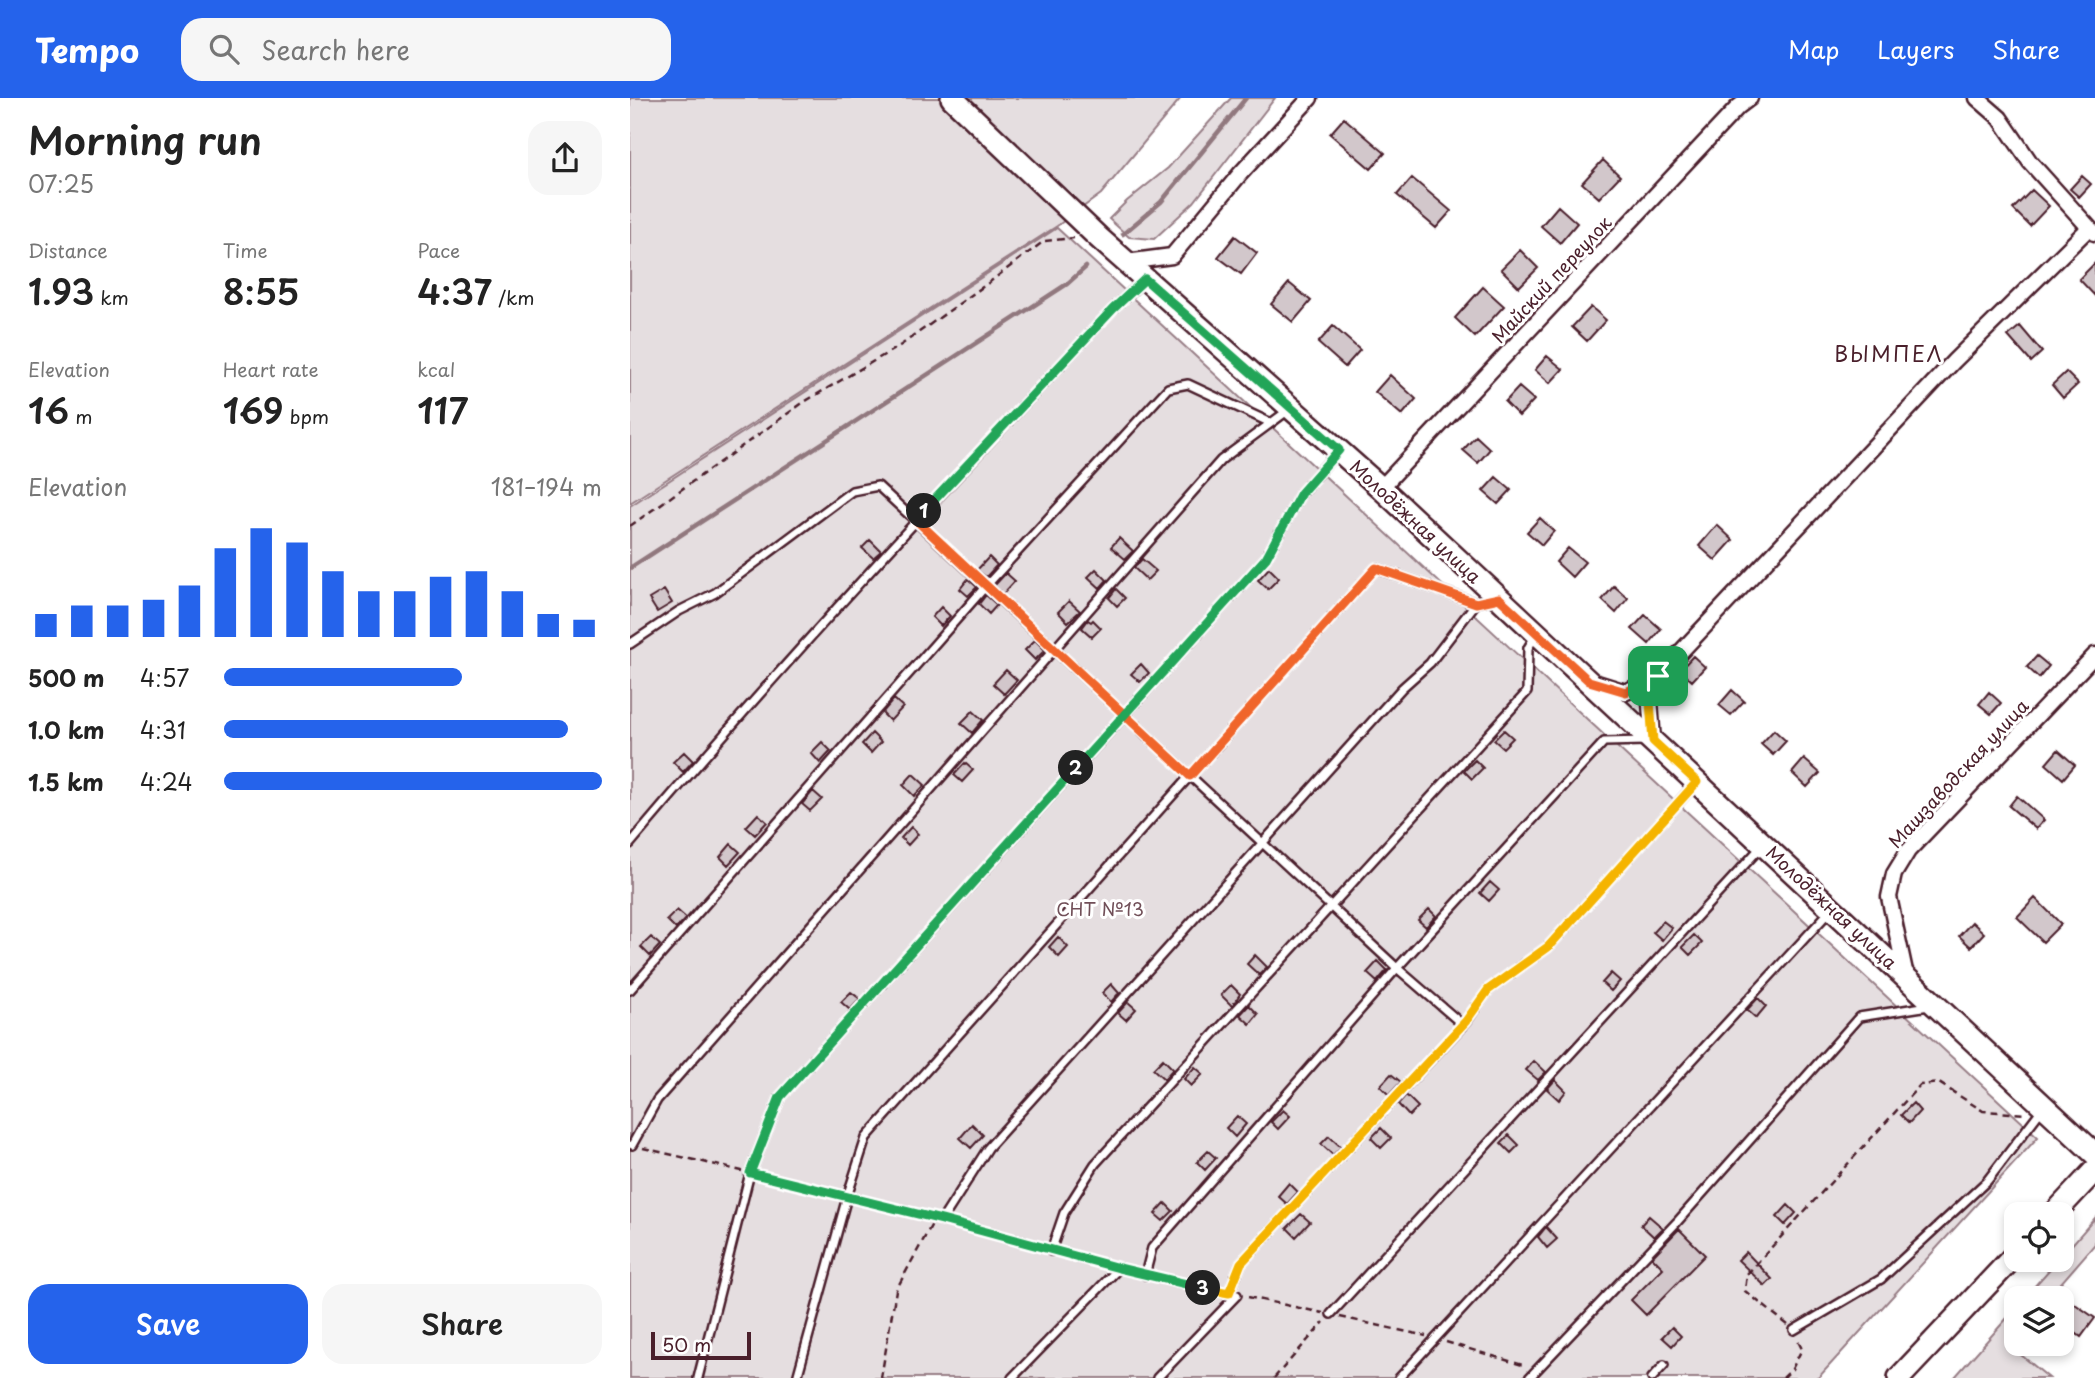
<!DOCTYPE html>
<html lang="en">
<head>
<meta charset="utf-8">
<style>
	:root { --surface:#fff; --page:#f6f6f6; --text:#222; --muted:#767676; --accent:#2563eb }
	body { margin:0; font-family:"Playpen Sans",sans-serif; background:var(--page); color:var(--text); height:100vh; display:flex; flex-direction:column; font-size:26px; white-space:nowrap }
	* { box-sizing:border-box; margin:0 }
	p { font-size:23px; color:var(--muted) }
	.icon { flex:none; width:38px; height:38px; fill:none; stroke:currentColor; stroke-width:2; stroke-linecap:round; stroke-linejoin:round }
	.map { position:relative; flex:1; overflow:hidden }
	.side { display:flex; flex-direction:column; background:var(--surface); width:630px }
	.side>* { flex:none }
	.fabs { position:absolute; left:1374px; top:1104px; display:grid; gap:14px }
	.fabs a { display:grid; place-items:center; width:70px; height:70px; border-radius:14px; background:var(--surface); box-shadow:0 4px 10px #0003; font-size:35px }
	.scale { position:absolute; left:21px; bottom:18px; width:100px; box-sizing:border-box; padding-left:7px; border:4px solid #4a1f2b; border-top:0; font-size:19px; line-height:24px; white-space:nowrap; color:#4a1f2b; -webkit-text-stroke:5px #fff; paint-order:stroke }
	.pin { position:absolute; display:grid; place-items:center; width:60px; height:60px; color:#fff; margin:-30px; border-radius:14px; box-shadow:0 4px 10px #0006 }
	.km { position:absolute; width:35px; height:35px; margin:-18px; border-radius:50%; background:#222; color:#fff; font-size:19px; line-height:35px; text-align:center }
	.round { display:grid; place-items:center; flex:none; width:74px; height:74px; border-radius:21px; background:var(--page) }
	.overview { display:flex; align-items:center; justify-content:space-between; height:119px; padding:0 28px }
	h1 { font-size:38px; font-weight:600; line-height:52px }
	.metrics { display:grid; grid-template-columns:repeat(3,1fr); gap:10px; height:119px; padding:7px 28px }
	.metrics div { display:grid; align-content:center }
	.metrics b { font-size:35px; font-weight:600 }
	.metrics small { font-size:19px; font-weight:400 }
	.metrics p { font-size:19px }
	.chart { height:196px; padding:14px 28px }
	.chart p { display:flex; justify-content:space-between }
	.chart svg { width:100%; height:126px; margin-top:7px; stroke:var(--accent); stroke-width:6 }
	.cta { display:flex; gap:14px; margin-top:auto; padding:14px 28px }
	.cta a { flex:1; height:80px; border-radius:21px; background:var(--accent); color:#fff; font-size:28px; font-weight:600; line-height:80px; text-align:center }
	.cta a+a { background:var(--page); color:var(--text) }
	ul { padding:0 28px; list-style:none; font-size:23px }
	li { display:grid; grid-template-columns:112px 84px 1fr; align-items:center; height:52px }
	li i { height:18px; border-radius:9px; background:var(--accent) }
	header { display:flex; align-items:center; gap:42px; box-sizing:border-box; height:98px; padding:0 35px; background:var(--accent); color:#fff }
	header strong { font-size:33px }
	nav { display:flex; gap:38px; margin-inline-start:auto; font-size:24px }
	.search { width:490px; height:63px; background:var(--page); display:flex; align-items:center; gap:18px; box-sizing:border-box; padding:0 24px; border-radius:21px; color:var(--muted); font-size:26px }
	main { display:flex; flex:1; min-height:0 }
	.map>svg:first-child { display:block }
	.green { fill:#e5dee0; stroke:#987e86; stroke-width:2 }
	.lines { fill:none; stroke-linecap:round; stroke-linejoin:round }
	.stream { stroke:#91787e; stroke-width:4.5 }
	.building { fill:#d2c7cb; stroke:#4a1f2b; stroke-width:2 }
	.lane-casing { stroke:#4a1f2b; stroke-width:12 }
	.street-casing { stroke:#4a1f2b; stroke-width:19 }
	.secondary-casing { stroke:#4a1f2b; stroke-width:26 }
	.path { stroke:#4a1f2b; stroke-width:2.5; stroke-dasharray:7 5; stroke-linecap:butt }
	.lane { stroke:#fff; stroke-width:7 }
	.street { stroke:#fff; stroke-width:14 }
	.secondary { stroke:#fff; stroke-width:21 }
	.split-1-casing { stroke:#fff; stroke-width:14 }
	.split-2-casing { stroke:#fff; stroke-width:14 }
	.split-3-casing { stroke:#fff; stroke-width:14 }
	.split-4-casing { stroke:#fff; stroke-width:14 }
	.split-1 { stroke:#f0652b; stroke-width:9 }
	.split-2 { stroke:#22a559; stroke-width:9 }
	.split-3 { stroke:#22a559; stroke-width:9 }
	.split-4 { stroke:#f5b400; stroke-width:9 }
	.labels { text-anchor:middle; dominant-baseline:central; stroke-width:6; stroke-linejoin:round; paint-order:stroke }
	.street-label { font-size:18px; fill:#4a1f2b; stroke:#fff }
	.park-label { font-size:18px; fill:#714f58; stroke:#fff }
	.quarter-label { font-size:21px; letter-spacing:2px; fill:#4a1f2b; stroke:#fff }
</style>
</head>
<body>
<header>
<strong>Tempo</strong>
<div class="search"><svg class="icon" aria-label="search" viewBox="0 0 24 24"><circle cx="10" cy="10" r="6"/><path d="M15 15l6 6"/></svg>Search here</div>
<nav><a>Map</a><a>Layers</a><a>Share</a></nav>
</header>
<main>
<section class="side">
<div class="overview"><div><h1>Morning run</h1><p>07:25</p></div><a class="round"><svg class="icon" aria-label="share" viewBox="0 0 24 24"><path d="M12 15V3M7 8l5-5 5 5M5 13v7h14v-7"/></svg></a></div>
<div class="metrics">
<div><p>Distance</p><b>1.93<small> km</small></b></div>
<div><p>Time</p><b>8:55</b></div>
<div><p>Pace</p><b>4:37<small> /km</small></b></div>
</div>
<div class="metrics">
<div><p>Elevation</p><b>16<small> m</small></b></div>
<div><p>Heart rate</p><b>169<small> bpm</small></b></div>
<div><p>kcal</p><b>117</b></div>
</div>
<div class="chart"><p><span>Elevation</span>181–194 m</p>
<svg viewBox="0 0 160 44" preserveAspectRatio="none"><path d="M5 44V36M15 44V33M25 44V33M35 44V31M45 44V26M55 44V13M65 44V6M75 44V11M85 44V21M95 44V28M105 44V28M115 44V23M125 44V21M135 44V28M145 44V36M155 44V38"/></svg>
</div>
<ul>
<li><b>500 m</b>4:57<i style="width:63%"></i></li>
<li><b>1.0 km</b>4:31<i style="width:91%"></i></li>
<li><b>1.5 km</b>4:24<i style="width:100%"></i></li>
</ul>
<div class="cta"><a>Save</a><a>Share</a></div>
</section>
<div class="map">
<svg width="1465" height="1280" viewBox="0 0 1465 1280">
	<rect width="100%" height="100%" fill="#fff"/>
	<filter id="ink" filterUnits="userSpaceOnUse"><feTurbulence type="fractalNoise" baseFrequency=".0143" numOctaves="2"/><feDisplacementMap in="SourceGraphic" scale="14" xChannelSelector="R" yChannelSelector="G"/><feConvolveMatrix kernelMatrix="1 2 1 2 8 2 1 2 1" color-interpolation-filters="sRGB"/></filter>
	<g filter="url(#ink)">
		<!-- green -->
		<path class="green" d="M0 0H551L471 96 427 128 0 405Z
			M601 0H645L564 104 524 141 499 139 479 121 497 103 538 70Z
			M427 130 1408 1039 1188 1280H0V408Z
			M1465 1120V1146L1418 1200H1394L1428 1162H1432V1158Z
			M1386 1210V1238L1379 1247 1419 1280H1324Z"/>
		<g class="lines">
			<!-- stream -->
			<path class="stream" d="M493 136 531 104 616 0
				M0 470 437 186 456 169"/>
		</g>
		<!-- building -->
		<path class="building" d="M714 20 755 55 741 71 700 36Z
			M973 62 990 78 969 100 952 85Z
			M1452 78 1461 86 1449 99 1440 91Z
			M782 80 821 113 806 130 767 97Z
			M1402 92 1419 108 1400 128 1383 111Z
			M928 108 947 125 930 145 911 128Z
			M605 138 627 155 611 176 588 159Z
			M890 152 908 170 889 189 871 171Z
			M1465 165V198L1449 181Z
			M659 185 681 203 663 224 641 206Z
			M853 189 874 208 845 239 825 220Z
			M961 209 976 222 957 243 942 229Z
			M703 228 730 252 715 269 688 245Z
			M1390 228 1412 254 1401 264 1378 238Z
			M917 258 933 271 920 285 905 272Z
			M1436 274 1448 286 1433 300 1422 287Z
			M760 277 786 301 772 317 745 294Z
			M889 289 904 302 889 318 875 304Z
			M846 338 860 351 848 365 833 352Z
			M866 379 881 392 868 406 853 393Z
			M910 420 924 433 912 447 897 434Z
			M1087 427 1103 442 1085 462 1069 448Z
			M489 440 503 453 495 461 481 449Z
			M240 442 251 453 243 460 232 450Z
			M938 450 955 464 942 479 926 464Z
			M359 459 367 467 356 479 347 472Z
			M512 461 526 473 517 482 504 470Z
			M639 470 649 480 638 491 628 482Z
			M466 471 477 482 470 490 458 479Z
			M376 475 385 483 373 496 364 488Z
			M338 481 347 489 338 498 330 491Z
			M984 488 998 500 986 515 972 502Z
			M486 491 495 500 487 508 479 500Z
			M34 492 42 505 27 514 19 501Z
			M356 497 367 507 359 516 349 506Z
			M439 503 450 513 438 524 428 514Z
			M311 509 320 518 311 528 302 519Z
			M1015 517 1031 531 1019 546 1002 531Z
			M458 522 461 524 463 522 471 530 462 539 452 530Z
			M405 542 415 552 405 562 395 552Z
			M1063 558 1075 569 1062 583 1050 572Z
			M1407 558 1419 568 1409 580 1397 569Z
			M511 566 519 575 510 584 501 576Z
			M376 572 387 582 374 596 363 586Z
			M1102 592 1114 603 1101 617 1089 607Z
			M1359 594 1371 605 1361 616 1349 606Z
			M264 601 273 609 260 623 252 615Z
			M343 613 353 622 342 635 331 625Z
			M874 632 883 640 873 650 864 642Z
			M1144 632 1156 643 1143 657 1131 646Z
			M242 635 251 644 241 655 232 646Z
			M192 644 201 653 190 665 181 655Z
			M1428 652 1445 667 1433 681 1416 666Z
			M54 654 63 663 53 674 43 664Z
			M1174 661 1190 675 1177 689 1162 675Z
			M845 662 853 670 842 681 834 673Z
			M335 665 343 672 332 684 324 677Z
			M283 676 295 687 284 698 273 687Z
			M183 693 192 701 180 713 172 706Z
			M1387 698 1414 722 1406 731 1379 708Z
			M128 716 137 724 125 737 116 729Z
			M281 729 288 736 278 747 271 740Z
			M101 746 110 754 98 767 90 759Z
			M860 784 869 792 859 803 850 795Z
			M1405 800 1431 826 1413 844 1387 819Z
			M799 811 806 818 796 829 788 822Z
			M47 812 56 820 46 831 37 822Z
			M1033 823 1042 830 1032 842 1023 834Z
			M1342 824 1354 835 1341 849 1329 838Z
			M1064 837 1072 845 1060 857 1052 849Z
			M21 839 30 847 20 858 11 849Z
			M428 839 438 849 429 859 419 849Z
			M625 857 637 869 629 877 617 866Z
			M748 863 757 872 747 884 737 875Z
			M981 875 990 883 981 893 972 885Z
			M481 886 489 895 481 904 472 895Z
			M601 887 610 896 602 908 591 897Z
			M221 894 230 901 220 912 211 904Z
			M1128 900 1136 908 1126 920 1117 912Z
			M498 904 506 911 496 922 488 915Z
			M619 907 628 916 620 926 610 917Z
			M533 961 543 971 534 981 523 971Z
			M904 963 916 974 908 982 896 972Z
			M565 969 573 976 561 988 554 981Z
			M761 976 771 984 759 997 750 988Z
			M925 982 936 993 929 1002 917 991Z
			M776 997 788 1009 779 1018 768 1006Z
			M1283 1005 1290 1013 1279 1025 1271 1017Z
			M653 1012 660 1018 648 1031 641 1024Z
			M607 1018 616 1026 605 1039 596 1030Z
			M342 1026 353 1037 341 1050 330 1040Z
			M751 1030 761 1040 751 1050 741 1040Z
			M879 1037 889 1047 881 1055 871 1045Z
			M699 1038 711 1049 703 1057 691 1046Z
			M578 1053 586 1060 575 1072 567 1064Z
			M659 1085 668 1094 657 1106 648 1098Z
			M535 1105 543 1113 533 1123 525 1116Z
			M1158 1107 1166 1115 1155 1127 1147 1119Z
			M671 1116 680 1124 666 1139 657 1130Z
			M1019 1118 1033 1130 1024 1139 1011 1127Z
			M916 1129 927 1141 917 1150 908 1139Z
			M1049 1131 1075 1157 1016 1217 1001 1202 1033 1170 1022 1159Z
			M1116 1154 1142 1181 1135 1188 1108 1162Z
			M1432 1197 1465 1220 1451 1239 1432 1225Z
			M1042 1229 1051 1238 1042 1248 1032 1239Z"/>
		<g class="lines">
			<defs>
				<path id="lane" d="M0 546 49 513 85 495 222 393 248 388 767 870 833 927
					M0 746C155 562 319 387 483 211L513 183
					M0 892 356 488 538 290 558 286 641 325
					M2 1047 27 1002 591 362 660 311
					M312 1122 358 1050 772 590 800 565 846 505
					M421 1153 434 1115 465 1066 897 594 898 550 906 537
					M515 1177 522 1150 767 870 974 644 1016 643
					M599 1195 611 1165 837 923 857 893 918 849 1066 685
					M701 1216 1131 749
					M1164 1232 1251 1181 1357 1083 1409 1015
					M68 1280 120 1075 150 999 636 460 671 395 707 354
					M167 1280 217 1099 236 1040 746 470 846 505 866 500
					M382 1280 489 1170
					M527 1280 607 1197
					M769 1280 1200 813
					M899 1280 1047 1124 1229 919 1299 908
					M1022 1280 1034 1267"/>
				<path id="street" d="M1347 0 1370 20 1400 64 1464 135
					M496 164 542 158 610 76 680 0
					M751 390 1108 9 1120 0
					M964 584 996 594 1028 578 1324 263 1459 130
					M1023 643 1020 604 1028 578
					M1276 878 1259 799 1264 776 1278 753 1465 557"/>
				<path id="secondary" d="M322 0 469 140 751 390 1465 1056
					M1424 1116 1465 1072
					M1269 1280 1386 1156"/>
			</defs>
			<!-- lane casing -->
			<use href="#lane" class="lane-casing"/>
			<!-- street casing -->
			<use href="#street" class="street-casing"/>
			<!-- secondary casing -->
			<use href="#secondary" class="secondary-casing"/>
			<!-- path -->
			<path class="path" d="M0 428 174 304 271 247 361 183 414 143 444 140
				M13 1050 112 1073
				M129 1077 207 1096
				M227 1101 303 1119
				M323 1125 410 1150
				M430 1155 478 1168
				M525 1179 591 1193
				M618 1199 693 1215
				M710 1219 796 1238
				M1158 1227 1115 1193 1117 1176 1290 987 1309 985 1353 1013 1395 1016
				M816 1244 896 1268
				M251 1280 266 1192 302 1126
				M644 1280 694 1224
				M1153 1280 1162 1271 1172 1251 1167 1241"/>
			<!-- lane -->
			<use href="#lane" class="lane"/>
			<!-- street -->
			<use href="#street" class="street"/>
			<!-- secondary -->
			<use href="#secondary" class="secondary"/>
		</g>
	</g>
	<g class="lines" filter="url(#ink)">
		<defs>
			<path id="split-1" d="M294 413 286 422 560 678 746 470 846 505 869 500 959 583 996 594 1028 578"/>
			<path id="split-2" d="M294 413 483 211 515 181 709 352 671 395 636 460 446 670"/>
			<path id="split-3" d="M446 670 150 999 120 1075 312 1122 489 1170 573 1190"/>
			<path id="split-4" d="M573 1190 599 1195 611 1165 836 923 858 892 918 849 1067 684 1023 643 1020 604 1028 578"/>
		</defs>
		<!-- split-1 casing -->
		<use href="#split-1" class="split-1-casing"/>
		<!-- split-2 casing -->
		<use href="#split-2" class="split-2-casing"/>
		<!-- split-3 casing -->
		<use href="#split-3" class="split-3-casing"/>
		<!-- split-4 casing -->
		<use href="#split-4" class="split-4-casing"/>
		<!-- split-1 -->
		<use href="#split-1" class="split-1"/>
		<!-- split-2 -->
		<use href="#split-2" class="split-2"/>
		<!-- split-3 -->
		<use href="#split-3" class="split-3"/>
		<!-- split-4 -->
		<use href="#split-4" class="split-4"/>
	</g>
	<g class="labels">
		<!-- street labels -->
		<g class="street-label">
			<text transform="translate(921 181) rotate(-47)">Майский переулок</text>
			<text transform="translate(786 423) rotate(43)">Молодёжная улица</text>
			<text transform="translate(1328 675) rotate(-47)">Машзаводская улица</text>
			<text transform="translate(1202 809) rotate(43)">Молодёжная улица</text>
		</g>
		<!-- park labels -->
		<g class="park-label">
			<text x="470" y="810">СНТ №13</text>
		</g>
		<!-- quarter labels -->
		<g class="quarter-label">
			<text x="1259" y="255">ВЫМПЕЛ</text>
		</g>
	</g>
</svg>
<div class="fabs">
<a><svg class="icon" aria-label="locate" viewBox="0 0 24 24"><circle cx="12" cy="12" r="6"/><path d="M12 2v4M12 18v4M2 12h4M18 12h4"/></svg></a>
<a><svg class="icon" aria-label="layers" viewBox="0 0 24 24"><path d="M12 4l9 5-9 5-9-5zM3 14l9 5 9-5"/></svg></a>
</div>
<div class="scale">50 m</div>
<div class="pin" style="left:1028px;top:578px;background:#1e9e55"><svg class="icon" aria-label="arrive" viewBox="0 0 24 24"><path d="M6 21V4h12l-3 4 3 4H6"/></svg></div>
<b class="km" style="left:294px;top:413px">1</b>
<b class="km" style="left:446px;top:670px">2</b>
<b class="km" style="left:573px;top:1190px">3</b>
</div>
</main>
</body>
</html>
